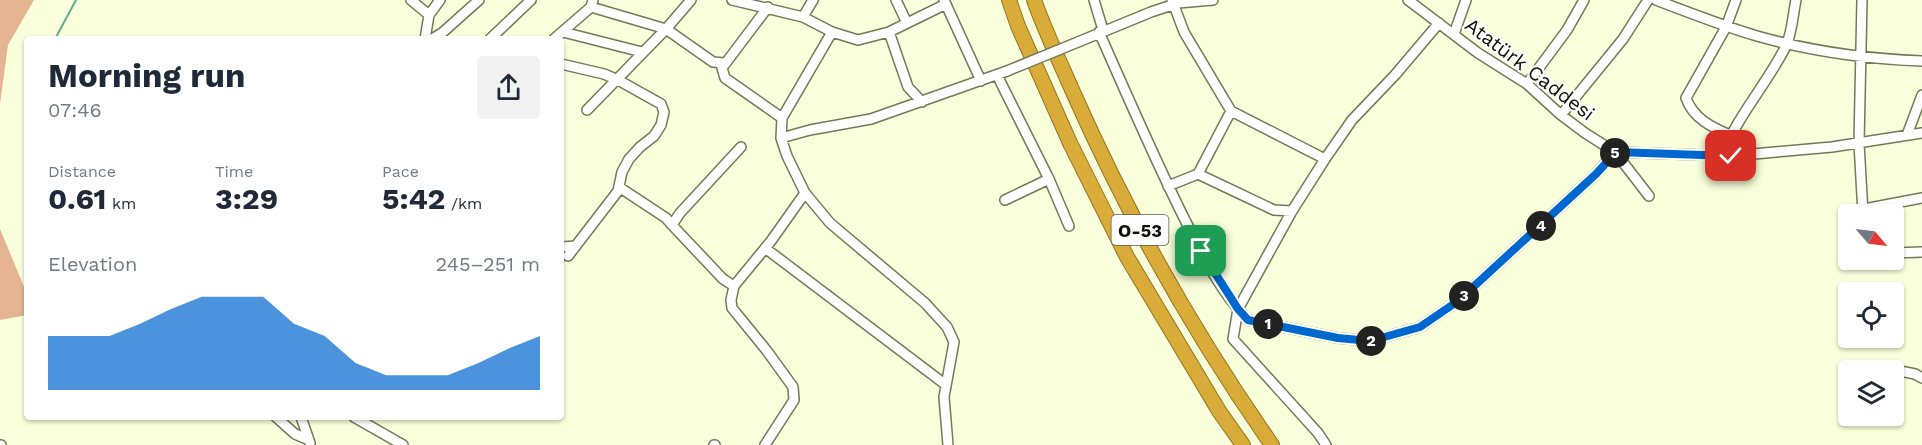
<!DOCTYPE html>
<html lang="en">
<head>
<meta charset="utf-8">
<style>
	:root { --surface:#fff; --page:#f2f2f3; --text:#1f2937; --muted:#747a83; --accent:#0067cf }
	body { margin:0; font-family:"Work Sans",sans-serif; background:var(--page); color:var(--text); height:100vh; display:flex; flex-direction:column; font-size:22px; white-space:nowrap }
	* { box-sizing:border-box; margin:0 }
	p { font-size:20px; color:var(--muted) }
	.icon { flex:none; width:33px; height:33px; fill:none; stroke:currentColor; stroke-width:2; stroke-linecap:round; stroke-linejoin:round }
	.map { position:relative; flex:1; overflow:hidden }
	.side { position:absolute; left:24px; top:36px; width:540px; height:384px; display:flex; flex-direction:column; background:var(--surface); border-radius:6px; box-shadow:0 2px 4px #0004 }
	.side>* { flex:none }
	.needle { width:39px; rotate:118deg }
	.tools { position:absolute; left:1838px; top:204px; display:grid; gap:12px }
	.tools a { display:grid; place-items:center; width:66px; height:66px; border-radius:6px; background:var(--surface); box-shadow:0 2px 4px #0004; font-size:30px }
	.pin { position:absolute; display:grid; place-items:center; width:51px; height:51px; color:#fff; margin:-26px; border-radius:12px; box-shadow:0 3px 9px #0006 }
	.km { position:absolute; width:30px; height:30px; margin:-15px; border-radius:50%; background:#222; color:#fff; font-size:16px; line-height:30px; text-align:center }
	.round { display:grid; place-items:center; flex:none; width:63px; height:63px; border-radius:6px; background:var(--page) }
	.overview { display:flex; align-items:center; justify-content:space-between; height:102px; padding:0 24px }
	h1 { font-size:33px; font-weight:700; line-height:45px }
	.metrics { display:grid; grid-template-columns:repeat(3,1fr); gap:9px; height:102px; padding:6px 24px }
	.metrics div { display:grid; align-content:center }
	.metrics b { font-size:30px; font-weight:700 }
	.metrics small { font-size:16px; font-weight:400 }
	.metrics p { font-size:16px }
	.chart { height:168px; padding:12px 24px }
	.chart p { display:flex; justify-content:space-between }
	.chart svg { width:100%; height:108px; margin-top:6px; fill:var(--accent); opacity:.7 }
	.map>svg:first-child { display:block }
	.forest { fill:#e5b490 }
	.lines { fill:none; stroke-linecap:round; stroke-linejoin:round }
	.stream { stroke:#69aa95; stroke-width:2 }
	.minor-casing { stroke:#747959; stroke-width:12 }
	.highway-casing { stroke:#937526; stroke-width:16 }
	.minor { stroke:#fff; stroke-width:9 }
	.highway { stroke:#d9ab38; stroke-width:14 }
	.minor-bridge-casing { stroke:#747959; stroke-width:12; stroke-linecap:butt }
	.minor-bridge { stroke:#fff; stroke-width:9 }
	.route-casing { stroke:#fff; stroke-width:12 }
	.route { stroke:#0067cf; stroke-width:8 }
	.labels { text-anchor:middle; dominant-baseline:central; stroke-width:4.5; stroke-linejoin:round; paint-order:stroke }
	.shield { fill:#fff; stroke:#585951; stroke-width:1.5 }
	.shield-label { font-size:18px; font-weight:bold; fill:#101206 }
	.street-label { font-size:20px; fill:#101206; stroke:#fff }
</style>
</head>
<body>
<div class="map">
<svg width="1922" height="445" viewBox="0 0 1922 445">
	<rect width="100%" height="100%" fill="#f9ffda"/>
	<!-- forest -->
	<path class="forest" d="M0 0H34L8 45 0 104Z
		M0 229 27 294V315L0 320Z"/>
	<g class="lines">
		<!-- stream -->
		<path class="stream" d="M55 39 76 0"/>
		<defs>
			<path id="minor" d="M411 0 429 15
				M732 0 803 17 832 32 858 40 889 32 946 4
				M896 0 907 23
				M944 0 981 81
				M1094 0 1103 30
				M1172 0 1184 32 1231 111 1325 159
				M1408 0 1478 53 1527 84 1561 115 1585 133 1615 152 1731 156 1832 147 1922 133
				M1656 0C1690 13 1723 26 1757 36 1810 51 1867 59 1922 61
				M1862 0 1859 143 1863 214
				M591 7 666 29 713 62 724 63
				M768 7 722 68 725 78 782 118
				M803 17 813 0
				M563 32 642 52
				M832 32 782 118 781 138 787 156 805 193 830 223 925 303 947 327 954 342 944 397 948 445
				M889 32 908 87 922 102
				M1099 32C1127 95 1154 158 1185 220 1202 254 1221 293 1248 320L1338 338 1370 341 1420 327 1458 301 1596 174 1615 152 1649 196
				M1454 34 1466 0
				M425 39 429 15 440 0
				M432 39 442 33 479 0
				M490 39 531 0
				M554 39 591 7 593 0
				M1078 42 1151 12 1178 3 1213 0
				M561 64 604 74 618 80 661 104 664 112 661 125 654 136 640 147 629 159 622 172 618 191 568 256
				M997 75 1049 179 1069 226
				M1527 84 1567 30 1584 0
				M587 110 666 29 691 0
				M1561 115 1623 39 1648 0
				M1730 135C1711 127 1693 118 1686 98L1726 27 1736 0
				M1907 135 1922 95
				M781 138 810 130 871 119 1007 71
				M1722 156C1737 116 1767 84 1786 46 1792 33 1793 14 1796 0
				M1198 174 1274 210 1292 211
				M1168 186 1198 174 1231 111
				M619 187 666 218 672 225
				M1005 200 1049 179
				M1864 209 1922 198
				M561 247 576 246
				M765 248 946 385
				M1893 253 1922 252
				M734 286 723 279 672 225 680 213 741 147
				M1895 370 1915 374 1922 378
				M276 417 295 434 309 440
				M301 417 310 443
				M354 417 403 445
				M0 445H1
				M714 445H715
				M765 445 794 400 793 387 767 351 732 308 731 300 734 286 771 241 805 193
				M1326 445 1318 433 1233 339 1238 309 1292 211 1325 159 1352 120 1395 75 1439 23"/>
			<path id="highway" d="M1009 0 1018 26 1070 143 1127 257 1219 411 1243 445
				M1034 0C1045 31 1060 62 1073 92 1128 216 1195 335 1272 445"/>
		</defs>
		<!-- minor casing -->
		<use href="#minor" class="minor-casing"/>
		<!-- highway casing -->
		<use href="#highway" class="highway-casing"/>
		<!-- minor -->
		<use href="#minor" class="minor"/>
		<!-- highway -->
		<use href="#highway" class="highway"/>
		<defs>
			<path id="minor-bridge" d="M1007 71 1078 42"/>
		</defs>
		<!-- minor-bridge casing -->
		<use href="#minor-bridge" class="minor-bridge-casing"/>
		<!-- minor-bridge -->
		<use href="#minor-bridge" class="minor-bridge"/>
	</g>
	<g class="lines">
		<defs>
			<path id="route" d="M1201 251 1238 309 1248 320 1338 338 1370 341 1420 327 1458 301 1596 174 1616 152 1731 156"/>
		</defs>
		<!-- route casing -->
		<use href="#route" class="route-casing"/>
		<!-- route -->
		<use href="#route" class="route"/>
	</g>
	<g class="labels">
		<!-- shield labels -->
		<rect class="shield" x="1111.5" y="215" width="57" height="30" rx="4.5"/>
		<g class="shield-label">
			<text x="1140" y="230">O-53</text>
		</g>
		<!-- street labels -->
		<g class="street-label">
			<text transform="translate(1530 69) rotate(37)">Atatürk Caddesi</text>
		</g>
	</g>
</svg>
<div class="tools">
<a><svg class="needle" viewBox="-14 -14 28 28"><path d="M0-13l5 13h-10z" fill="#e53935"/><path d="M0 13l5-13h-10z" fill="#747a83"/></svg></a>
<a><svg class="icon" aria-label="locate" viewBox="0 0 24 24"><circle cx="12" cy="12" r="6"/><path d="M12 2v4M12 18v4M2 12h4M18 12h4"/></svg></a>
<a><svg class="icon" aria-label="layers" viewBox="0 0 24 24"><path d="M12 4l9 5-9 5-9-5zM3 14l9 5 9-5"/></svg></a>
</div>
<div class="pin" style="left:1201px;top:251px;background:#1e9e55"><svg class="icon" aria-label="arrive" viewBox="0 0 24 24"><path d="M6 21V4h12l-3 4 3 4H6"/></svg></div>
<div class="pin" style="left:1731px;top:156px;background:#d93025"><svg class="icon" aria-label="check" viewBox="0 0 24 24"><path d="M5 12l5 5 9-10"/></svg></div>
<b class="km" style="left:1268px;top:324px">1</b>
<b class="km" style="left:1371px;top:341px">2</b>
<b class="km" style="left:1464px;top:296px">3</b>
<b class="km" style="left:1541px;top:226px">4</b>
<b class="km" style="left:1615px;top:153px">5</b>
<section class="side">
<div class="overview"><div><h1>Morning run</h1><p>07:46</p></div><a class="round"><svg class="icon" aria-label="share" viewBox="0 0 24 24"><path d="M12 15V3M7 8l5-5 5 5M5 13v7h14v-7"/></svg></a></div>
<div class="metrics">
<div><p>Distance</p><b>0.61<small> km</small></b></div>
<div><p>Time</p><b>3:29</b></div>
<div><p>Pace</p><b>5:42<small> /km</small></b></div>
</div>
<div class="chart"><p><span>Elevation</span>245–251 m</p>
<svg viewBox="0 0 160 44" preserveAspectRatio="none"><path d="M0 44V22L10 22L20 22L30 17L40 11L50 6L60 6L70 6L80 17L90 22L100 33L110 38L120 38L130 38L140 33L150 27L160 22V44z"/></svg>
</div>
</section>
</div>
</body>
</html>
